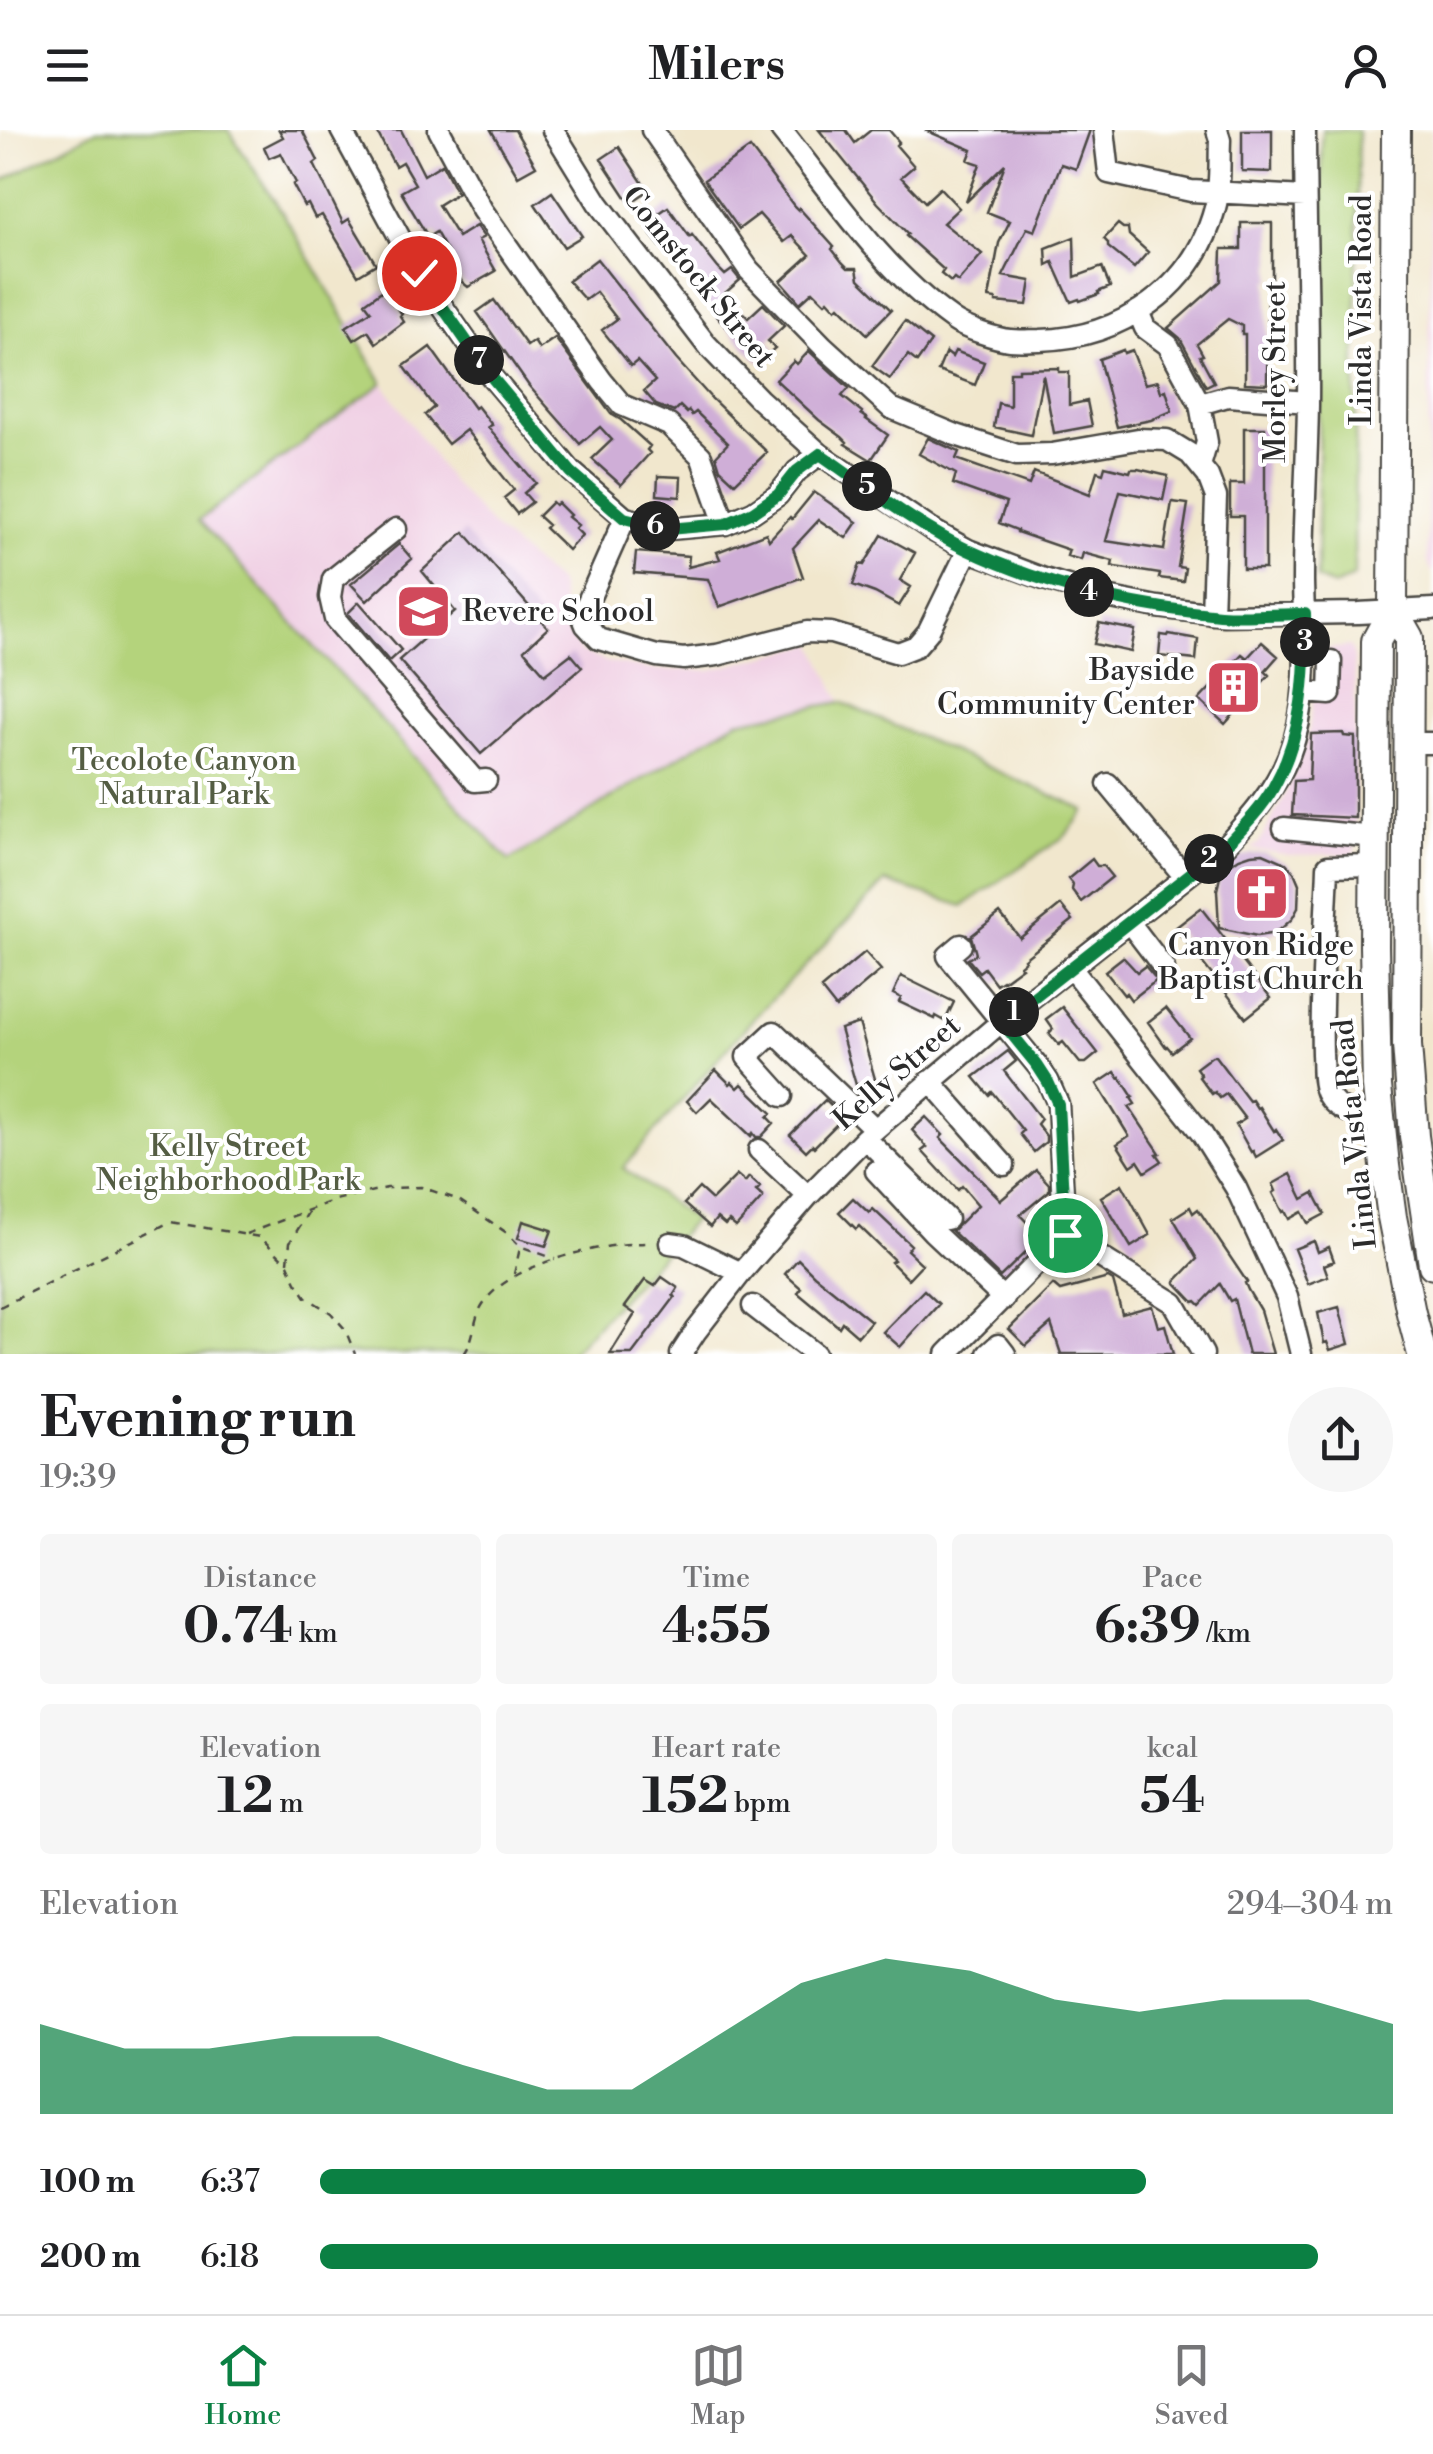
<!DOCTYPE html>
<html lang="en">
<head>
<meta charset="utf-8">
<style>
	:root { --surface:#fff; --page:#f6f6f6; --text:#202124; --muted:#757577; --line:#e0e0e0; --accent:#0b8043 }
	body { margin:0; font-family:"Libre Bodoni",serif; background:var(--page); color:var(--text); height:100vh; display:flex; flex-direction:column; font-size:38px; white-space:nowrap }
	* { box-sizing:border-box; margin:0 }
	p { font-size:32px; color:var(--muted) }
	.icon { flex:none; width:55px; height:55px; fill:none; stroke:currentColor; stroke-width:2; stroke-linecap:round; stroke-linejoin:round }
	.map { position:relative; height:1224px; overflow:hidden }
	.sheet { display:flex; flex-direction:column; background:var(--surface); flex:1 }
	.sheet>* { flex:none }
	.pin { position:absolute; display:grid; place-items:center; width:85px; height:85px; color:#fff; margin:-42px; border:5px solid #fff; border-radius:50%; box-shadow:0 2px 10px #0007 }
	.km { position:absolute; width:50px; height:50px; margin:-25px; border-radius:50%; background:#222; color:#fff; font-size:28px; line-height:50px; text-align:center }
	.round { display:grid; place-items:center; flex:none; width:105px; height:105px; border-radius:52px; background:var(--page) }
	.headline { display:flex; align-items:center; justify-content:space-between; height:170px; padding:0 40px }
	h1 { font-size:55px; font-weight:700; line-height:75px }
	.stats { display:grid; grid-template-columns:repeat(3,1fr); gap:15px; height:170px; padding:10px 40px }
	.stats div { display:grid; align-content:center; border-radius:10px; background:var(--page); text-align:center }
	.stats b { font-size:50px; font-weight:700 }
	.stats small { font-size:28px; font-weight:400 }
	.stats p { font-size:28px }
	.chart { height:280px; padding:20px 40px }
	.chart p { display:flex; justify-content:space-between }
	.chart svg { width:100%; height:180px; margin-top:10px; fill:var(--accent); opacity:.7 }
	ul { padding:0 40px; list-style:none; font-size:32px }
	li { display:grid; grid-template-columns:160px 120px 1fr; align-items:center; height:75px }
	li i { height:25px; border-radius:12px; background:var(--accent) }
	header { display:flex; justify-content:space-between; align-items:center; height:130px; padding:0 40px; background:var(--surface); font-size:45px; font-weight:700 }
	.menu { display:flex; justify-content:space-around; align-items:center; height:140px; border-top:2px solid var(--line); background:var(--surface); font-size:28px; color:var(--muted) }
	.menu a { display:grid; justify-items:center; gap:5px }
	.menu .selected { color:var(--accent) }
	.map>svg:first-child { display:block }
	.built { fill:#f0d0e4 }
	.park { fill:#b4d37b; stroke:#707f53; stroke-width:2.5 }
	.building { fill:#cfaed7 }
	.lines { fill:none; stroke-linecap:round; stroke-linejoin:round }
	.minor-casing { stroke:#494743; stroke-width:25 }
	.major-casing { stroke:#494743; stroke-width:32 }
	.path { stroke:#494743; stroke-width:2.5; stroke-dasharray:8 8; stroke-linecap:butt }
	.minor { stroke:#fff; stroke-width:20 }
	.major { stroke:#fff; stroke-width:28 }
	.route-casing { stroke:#fff; stroke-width:20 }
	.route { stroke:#0b8043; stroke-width:12 }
	.labels { text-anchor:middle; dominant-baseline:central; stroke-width:8; stroke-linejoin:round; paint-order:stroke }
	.street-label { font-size:30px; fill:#2b2b2b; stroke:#fff }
	.poi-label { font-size:30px; fill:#2b2b2b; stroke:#fff; text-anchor:start }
	.park-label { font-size:30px; fill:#545d43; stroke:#fff }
</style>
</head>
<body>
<header><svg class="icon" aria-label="menu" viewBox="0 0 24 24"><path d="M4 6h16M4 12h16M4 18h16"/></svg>Milers<svg class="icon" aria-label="person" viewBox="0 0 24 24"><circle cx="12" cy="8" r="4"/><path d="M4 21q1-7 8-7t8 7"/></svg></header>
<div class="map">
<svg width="1433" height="1224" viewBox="0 0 1433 1224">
	<rect width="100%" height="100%" fill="#fff"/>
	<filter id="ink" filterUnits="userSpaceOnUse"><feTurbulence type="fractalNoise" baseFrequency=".01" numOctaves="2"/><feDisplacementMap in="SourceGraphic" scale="20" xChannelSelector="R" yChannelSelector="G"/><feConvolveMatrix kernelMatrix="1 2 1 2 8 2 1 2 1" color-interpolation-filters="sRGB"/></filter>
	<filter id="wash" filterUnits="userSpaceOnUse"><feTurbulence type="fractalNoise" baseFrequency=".0048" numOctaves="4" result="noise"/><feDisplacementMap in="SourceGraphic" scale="40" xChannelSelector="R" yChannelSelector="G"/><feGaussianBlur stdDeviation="2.25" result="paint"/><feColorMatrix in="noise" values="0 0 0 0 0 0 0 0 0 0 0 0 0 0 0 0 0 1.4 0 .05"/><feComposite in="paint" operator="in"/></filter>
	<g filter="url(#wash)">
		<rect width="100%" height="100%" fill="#f1e7cd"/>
		<!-- built -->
		<path class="built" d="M1432 0H1433V444L1427 432Z
			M383 253 449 349 498 402 559 454 566 499 581 522 608 532 654 540H710L814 514 841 572 737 591 509 731 198 390Z
			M1350 516 1354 526 1355 557V724L1289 725 1250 719 1259 713 1285 665 1308 607 1316 548 1327 519Z"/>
		<!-- park -->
		<path class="park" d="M97 0H228L282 82 383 253 199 390 509 731 737 591 841 572 1085 680 1065 706 963 776 885 752 751 891 623 1038 694 1090 570 1224H0V52Z
			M1322 0H1358L1354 447 1334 456 1317 449Z"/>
		<g id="blocks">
			<!-- building -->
			<path class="building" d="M279 0H302L318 31 314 34 343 93 349 89 376 134 358 145 322 85 315 88 308 74 304 76 293 55 296 53 281 23 269 28 264 17 283 7Z
				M376 0H401L424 45 442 34 457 63 438 75 458 107 476 96 484 107 478 110 496 141 468 157 462 152 447 127 449 125 436 102 428 107 401 62 415 54 402 32 395 36Z
				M491 0H515L536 36 518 46Z
				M819 0H846L855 13 871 0H889L899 12 896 15 914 36 901 47 925 72 940 58 959 78 943 93 982 124 958 152 954 149 951 152 941 144 944 140 906 106 908 104 878 73Z
				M925 0H1090L1076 39 1061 34 1035 101 1027 98 1003 146 1031 151 1027 175 996 172V169L989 168 999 113 1010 91 987 82 1005 34 966 72 980 34 968 30 972 20Z
				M1242 0H1272V42L1242 41Z
				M619 17 648 61 630 73 601 29Z
				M750 18 794 76 798 80 799 78 834 117 832 119 842 132 848 138H857L859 149 891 180 867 204 839 176 836 179 828 170 825 173 813 161 800 173 781 151 810 125 792 106 784 112 759 84 739 99 704 50Z
				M552 62 582 106 564 117 535 74Z
				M668 77 690 107 692 105 718 138 725 145 732 140 740 150 725 163 748 188 763 174 784 196 768 211 775 218 759 232 721 191 651 105 645 93Z
				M1241 93H1272V150H1268L1267 254 1245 253V204H1242V196L1228 189 1197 214 1203 225 1200 226 1214 252 1206 256 1180 208 1168 198 1221 151 1222 119H1241Z
				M1118 94 1123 98H1128L1129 105 1148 122 1134 138 1108 117V113L1104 109Z
				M1074 107 1075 147 1102 137 1110 157 1098 162 1099 164 1080 171 1079 169 1071 172 1053 132 1047 135 1046 118Z
				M597 129 676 229 712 269 767 322 735 353 720 339 716 326 728 313 696 282 692 285 689 281 687 283 680 276 674 282 656 275 644 261 655 251 637 231 631 236 602 200 617 189 596 162 585 170 568 151Z
				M383 160 402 184 400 186 404 192 376 213 368 201 354 210 346 197 371 181 365 173Z
				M494 170 527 216 534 211 539 219 555 208 611 284 621 290 650 316 647 320 650 323 621 355 592 329 612 310 600 297 580 314 529 256 477 182Z
				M905 191 931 212 917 232 908 225 890 249 872 236Z
				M430 217 474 278 477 276 492 295 488 297 536 353 524 363 532 372 517 384 504 368 514 360 466 300 448 314 425 285 434 277 404 236Z
				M1123 220 1124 223 1132 220 1145 254 1158 251 1161 262 1166 260 1172 281 1151 290 1117 297 1099 229Z
				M809 221 849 258 842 266 862 282 861 284 867 288 866 289 888 305 871 330 845 314 847 312 842 307 819 290 776 250 794 231 797 234Z
				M955 221 984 232 975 255 938 241 946 222 952 227Z
				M1059 238V242H1069V275L1087 271 1092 296 1054 303 1043 245 1031 305 994 297 998 273 1010 276V242H1019V239Z
				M1244 298H1265V439H1243V386H1230V354H1244Z
				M928 308 959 322 956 329 1029 355 1034 342 1090 364 1097 341 1103 343 1105 336 1130 342 1131 339H1138L1168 346 1163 370 1120 361 1106 411 1164 420 1172 372 1188 374 1178 437 1185 438 1183 451 1159 448 1160 444 1115 437 1112 436 1113 431 1083 423 1081 430 1067 426 1069 420 1017 402V400L999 393 1006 373 953 354 956 344 919 324Z
				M658 346 681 347 680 367 657 365Z
				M814 362 857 392 846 408 819 390 793 418 803 447 719 477 708 449 634 443 636 422 689 426 688 437 720 429 717 422 766 403 769 410 790 387 792 389Z
				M552 372 555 375 558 373 570 385 568 387 578 395 575 398 582 405 568 420 545 398 548 395 538 386Z
				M464 402 548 498 524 520 545 544 571 524 582 537 481 624 399 530 455 481 422 441Z
				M882 405 915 423 900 450 911 457 899 476 875 463 853 455 860 434 864 435Z
				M399 414 412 429 367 471 351 454Z
				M359 472 401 520 389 531 348 483Z
				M1099 493 1135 500 1131 522 1094 514Z
				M1169 504 1198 509 1196 530 1159 526 1161 505 1168 506Z
				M1262 512 1278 526 1265 541 1269 545 1225 594 1199 570 1242 524 1247 528Z
				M1343 603 1344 606 1355 607V688L1292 685 1294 651 1309 650 1311 604Z
				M1263 723 1286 733 1294 742 1299 754 1298 778 1292 789 1282 798 1270 804 1257 806 1219 798 1217 760 1220 747 1228 736 1239 728 1251 724Z
				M1092 729 1097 736H1103L1112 747 1081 772 1072 760 1073 755 1068 749Z
				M1061 775 1073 790 1024 829 1025 831 1020 835 1022 837 1003 851 1002 850 996 854 984 838 979 842 968 829 976 824 971 806 1000 783 1020 808Z
				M1201 778 1271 868 1246 888 1175 798Z
				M865 822 881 840 836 878 821 859Z
				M1123 827 1137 842 1145 836 1157 850 1131 870 1126 863 1124 865 1105 841Z
				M901 846 954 872 945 891 936 886 935 889 899 872 901 868 893 864Z
				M1062 877 1098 923 1086 933H1080L1063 912 1059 915 1049 903 1053 899 1046 889Z
				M1166 878 1190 908 1172 922 1167 916 1166 917 1148 892Z
				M859 893 875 949 856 955 840 899Z
				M1008 921 1016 931 1004 941 1041 989 1037 994 1046 1006V1012L1034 1022 1020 1004 1023 1001 992 962 989 965 974 947Z
				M1212 926H1215L1249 971 1252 970 1257 978 1259 977 1274 1001 1276 999 1283 1010 1256 1027 1253 1021 1251 1022 1236 995 1245 989 1226 964 1220 968 1215 962 1212 964 1199 947 1201 945 1196 938Z
				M716 940 730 954 732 952 738 958 742 954 772 983 768 987 774 993 761 1007H756L753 1003 751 1006 711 968 697 982 687 971Z
				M1115 942 1119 948 1120 947 1133 967 1131 968 1135 974 1129 977 1160 1023 1157 1024 1162 1031 1145 1042 1138 1031 1131 1036 1117 1014 1129 1006 1097 954Z
				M825 970 843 988 814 1017 812 1015 806 1021 790 1005Z
				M926 987 943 1005 940 1008 1001 1070 1036 1040 1049 1054V1061L1020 1085 1041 1107 1000 1147 952 1101 978 1075 962 1056 958 1060 922 1021 927 1017 912 1000Z
				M1291 1044 1303 1069 1314 1063 1325 1084 1308 1093 1302 1082 1289 1089 1285 1081 1283 1082 1273 1063 1276 1061 1273 1054Z
				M737 1045 745 1052 749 1047 760 1057 756 1061 763 1067 736 1097 729 1091 725 1095 717 1088 710 1097 684 1074 699 1058 712 1070Z
				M1122 1054 1150 1105 1131 1117 1101 1067Z
				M853 1068 869 1083 873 1079 911 1115 907 1120 922 1134 908 1149 891 1132 894 1130 859 1096 856 1099 839 1082Z
				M1190 1077 1193 1083 1198 1079 1247 1152 1245 1153 1248 1160 1260 1180 1273 1224H1248L1234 1169 1230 1171 1220 1154 1200 1175 1196 1171 1194 1172 1175 1152 1197 1129 1173 1088Z
				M523 1091 552 1100 546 1116 518 1108Z
				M1314 1111 1318 1122 1329 1117 1334 1131 1324 1135 1328 1146 1308 1154 1294 1119Z
				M798 1129 814 1145 871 1191 858 1206 842 1192 839 1197 798 1163 801 1158 785 1144Z
				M662 1147 678 1158 673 1166 675 1167 632 1224H610L635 1184 625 1177 645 1150 655 1156Z
				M1108 1148 1113 1151 1122 1184 1152 1176 1158 1197 1165 1195 1173 1224H1061L1051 1194 1026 1216 1009 1199 1053 1155 1060 1161Z
				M924 1160 939 1174 900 1217 883 1202Z
				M1339 1177 1349 1214 1330 1220 1327 1212 1324 1213 1318 1183Z"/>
		</g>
	</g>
	<g filter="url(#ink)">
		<use href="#blocks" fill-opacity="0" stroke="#494743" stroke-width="2.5"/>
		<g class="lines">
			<defs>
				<path id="minor" d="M341 0 419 143 490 245 571 341 625 388 669 399 725 394 753 382 778 365 797 341 820 324
					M439 0 482 80 602 251 622 275 669 295 701 326 725 394
					M553 0 598 73 706 214 759 269 820 324 932 400 968 420 1044 449 1101 466 1157 477 1224 485 1358 483 1433 479
					M652 0 749 140 823 216 891 278 956 305 1017 325 1052 324 1138 309 1167 310 1190 324 1208 346 1216 367 1212 484
					M781 0C834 66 883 141 953 190 964 198 997 209 1010 210 1020 211 1031 210 1040 210 1121 208 1194 158 1215 78 1221 57 1219 32 1220 10L1217 0
					M1104 0 1109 43 1191 61 1305 67
					M1138 181 1145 198 1168 215 1200 274 1207 312 1200 336
					M1200 274 1228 266 1308 272
					M625 388 582 485 586 495 599 509 657 526 684 529 717 525 807 502 831 503 898 523 916 516 928 502 968 420
					M396 399 333 449 330 467 335 489 475 651 486 650
					M1304 562 1330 564 1331 531
					M1410 613H1433
					M1108 654 1185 747
					M1284 698 1375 707
					M1375 735 1328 736C1326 798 1320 861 1322 924 1323 936 1321 951 1326 962 1336 983 1360 986 1380 988
					M1129 792 1164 838
					M961 815 948 826 1037 935 1048 951 1058 974 1065 1105
					M1071 838 1202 1004 1236 1058 1287 1167 1301 1224
					M930 951 1004 1035
					M782 966 747 927 774 902 875 999
					M865 1008 947 1089
					M759 1020 808 1066
					M876 1041 933 1102 1004 1169
					M670 1113 684 1115 741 1143
					M753 1176 815 1224
					M681 1224 696 1201 741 1143 808 1066 865 1008 1001 892 1223 718C1250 689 1274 662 1289 625 1311 570 1304 509 1303 451 1303 393 1307 334 1308 275 1309 184 1305 92 1305 0
					M947 1224 1065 1105 1174 1173 1203 1224
					M988 1224 998 1215 1005 1224"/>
				<path id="major" d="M1396 0 1393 480 1409 508 1407 915 1414 1006 1433 1135
					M1393 480 1376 511 1374 816 1377 956 1385 1036 1392 1087 1411 1183 1422 1224"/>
			</defs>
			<!-- minor casing -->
			<use href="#minor" class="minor-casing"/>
			<!-- major casing -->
			<use href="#major" class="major-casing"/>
			<!-- path -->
			<path class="path" d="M246 1104 335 1070 387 1058 421 1057 459 1070 507 1103 520 1116 555 1129
				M288 1132 290 1112 309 1081
				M514 1144 520 1118
				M0 1177 170 1092 260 1107 288 1134 296 1152 306 1167 331 1183 345 1199 355 1224
				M464 1224C475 1209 473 1189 483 1174 510 1132 606 1112 653 1113"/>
			<!-- minor -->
			<use href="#minor" class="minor"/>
			<!-- major -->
			<use href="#major" class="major"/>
		</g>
	</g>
	<g class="lines" filter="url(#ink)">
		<defs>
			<path id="route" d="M419 143 490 245 571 342 624 388 668 399 726 394 753 382 778 365 797 341 820 324C868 357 916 396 968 420 1047 457 1134 477 1220 485 1248 487 1277 484 1305 484 1307 543 1303 605 1273 658 1260 681 1241 699 1223 718L1002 892 1037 935 1048 952 1058 974 1065 1105"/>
		</defs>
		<!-- route casing -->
		<use href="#route" class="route-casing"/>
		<!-- route -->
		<use href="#route" class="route"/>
	</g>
	<!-- icons -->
	<defs>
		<symbol id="school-square" viewBox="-11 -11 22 22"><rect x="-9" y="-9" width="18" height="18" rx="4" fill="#d1495b" stroke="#fff"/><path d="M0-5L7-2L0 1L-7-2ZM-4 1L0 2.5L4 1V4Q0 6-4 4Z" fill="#fff"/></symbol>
		<symbol id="building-square" viewBox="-11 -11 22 22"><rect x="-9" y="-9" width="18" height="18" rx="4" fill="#d1495b" stroke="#fff"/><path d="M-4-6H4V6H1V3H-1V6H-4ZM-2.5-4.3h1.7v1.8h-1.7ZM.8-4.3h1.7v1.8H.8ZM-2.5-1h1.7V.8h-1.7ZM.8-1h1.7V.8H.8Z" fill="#fff"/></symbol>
		<symbol id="church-square" viewBox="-11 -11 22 22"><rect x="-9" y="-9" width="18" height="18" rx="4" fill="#d1495b" stroke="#fff"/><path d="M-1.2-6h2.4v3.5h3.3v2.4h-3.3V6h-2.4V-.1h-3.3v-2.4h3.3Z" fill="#fff"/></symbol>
	</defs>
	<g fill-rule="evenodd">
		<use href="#school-square" x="392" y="450" width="63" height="63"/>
		<use href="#building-square" x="1202" y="526" width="63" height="63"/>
		<use href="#church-square" x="1230" y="732" width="63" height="63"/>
	</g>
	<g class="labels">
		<!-- street labels -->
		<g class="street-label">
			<text transform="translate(698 147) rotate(51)">Comstock Street</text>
			<text transform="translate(1362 180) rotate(-90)">Linda Vista Road</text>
			<text transform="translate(1276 242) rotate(-90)">Morley Street</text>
			<text transform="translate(897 943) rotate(-41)">Kelly Street</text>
			<text transform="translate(1355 1004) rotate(-96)">Linda Vista Road</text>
		</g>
		<!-- poi labels -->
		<g class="poi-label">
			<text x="462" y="482">Revere School</text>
			<text x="1195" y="541" text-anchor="end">Bayside<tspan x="1195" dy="34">Community Center</tspan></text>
			<text x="1261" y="816" text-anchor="middle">Canyon Ridge<tspan x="1261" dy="34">Baptist Church</tspan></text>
		</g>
		<!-- park labels -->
		<g class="park-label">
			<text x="184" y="631">Tecolote Canyon<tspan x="184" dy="34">Natural Park</tspan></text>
			<text x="228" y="1017">Kelly Street<tspan x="228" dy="34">Neighborhood Park</tspan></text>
		</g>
	</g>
</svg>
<div class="pin" style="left:1065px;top:1105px;background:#1e9e55"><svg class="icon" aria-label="arrive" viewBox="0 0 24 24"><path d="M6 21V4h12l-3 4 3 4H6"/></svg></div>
<div class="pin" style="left:419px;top:143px;background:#d93025"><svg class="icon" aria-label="check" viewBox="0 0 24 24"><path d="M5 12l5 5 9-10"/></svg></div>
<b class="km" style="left:1014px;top:882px">1</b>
<b class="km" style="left:1209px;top:729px">2</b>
<b class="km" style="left:1305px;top:512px">3</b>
<b class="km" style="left:1089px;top:462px">4</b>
<b class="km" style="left:867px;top:356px">5</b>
<b class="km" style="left:655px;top:396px">6</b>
<b class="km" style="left:479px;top:230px">7</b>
</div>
<section class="sheet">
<div class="headline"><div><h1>Evening run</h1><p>19:39</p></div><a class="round"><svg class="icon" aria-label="share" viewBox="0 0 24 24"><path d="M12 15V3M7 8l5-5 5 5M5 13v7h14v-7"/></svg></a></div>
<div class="stats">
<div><p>Distance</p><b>0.74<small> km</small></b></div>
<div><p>Time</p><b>4:55</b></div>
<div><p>Pace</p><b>6:39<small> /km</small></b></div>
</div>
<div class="stats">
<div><p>Elevation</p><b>12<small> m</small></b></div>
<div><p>Heart rate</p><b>152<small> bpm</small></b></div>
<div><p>kcal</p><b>54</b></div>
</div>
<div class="chart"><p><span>Elevation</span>294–304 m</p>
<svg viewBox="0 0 160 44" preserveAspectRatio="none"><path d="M0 44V22L10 28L20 28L30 25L40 25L50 32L60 38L70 38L80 25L90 12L100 6L110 9L120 16L130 19L140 16L150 16L160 22V44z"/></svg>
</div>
<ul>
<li><b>100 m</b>6:37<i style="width:77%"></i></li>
<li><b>200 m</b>6:18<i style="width:93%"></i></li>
</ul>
</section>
<nav class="menu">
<a class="selected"><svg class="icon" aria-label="home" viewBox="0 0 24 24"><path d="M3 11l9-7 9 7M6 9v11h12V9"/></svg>Home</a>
<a><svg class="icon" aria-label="map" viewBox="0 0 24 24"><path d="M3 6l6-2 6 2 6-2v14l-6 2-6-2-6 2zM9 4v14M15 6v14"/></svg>Map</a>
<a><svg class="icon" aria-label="saved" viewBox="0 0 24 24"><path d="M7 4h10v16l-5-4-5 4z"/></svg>Saved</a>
</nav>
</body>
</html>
